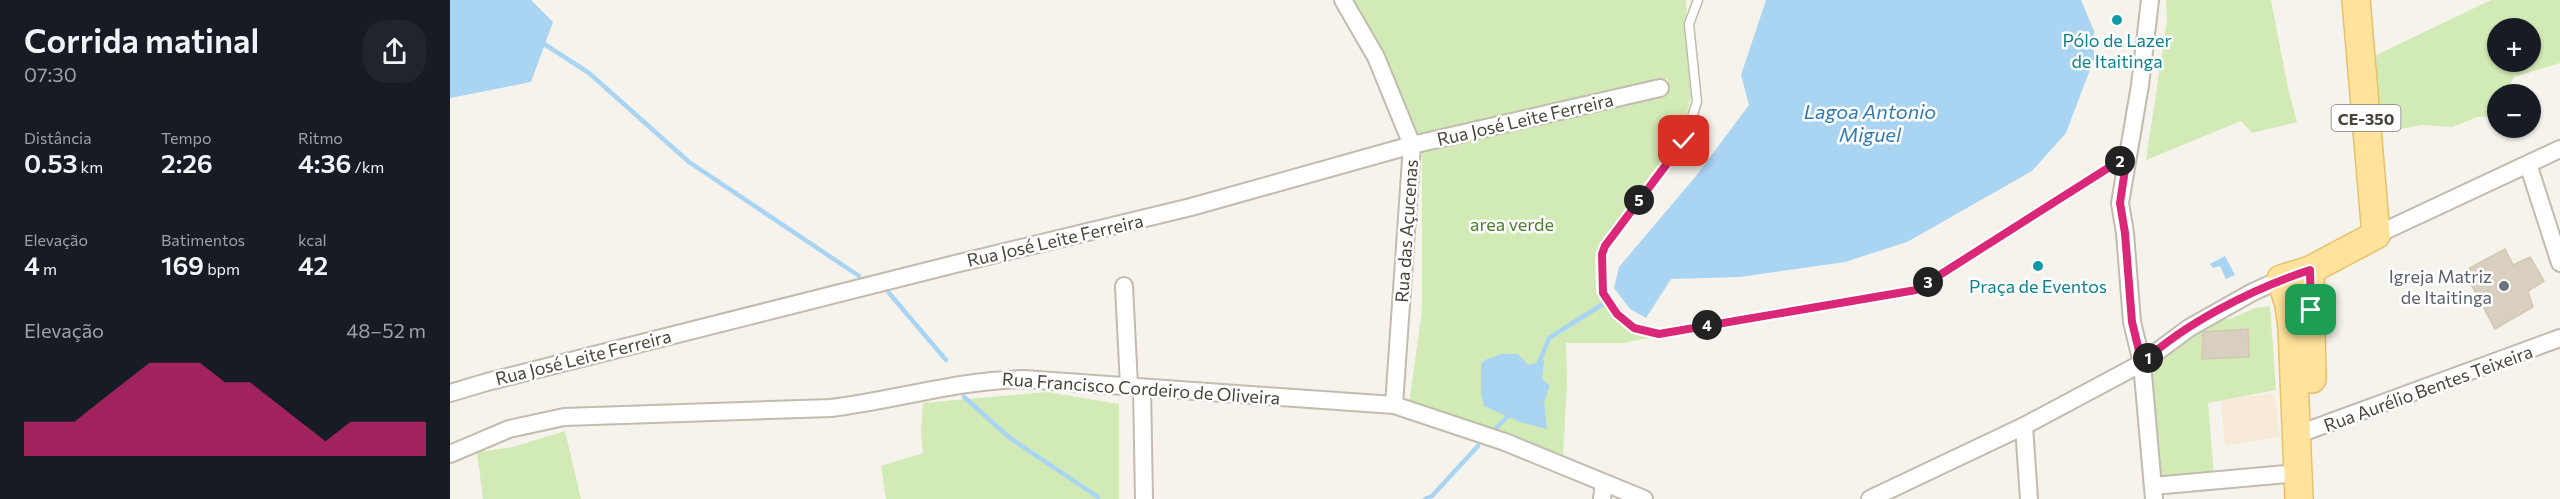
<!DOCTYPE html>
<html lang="pt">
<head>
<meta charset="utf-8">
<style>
	:root { --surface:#171b24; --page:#20242c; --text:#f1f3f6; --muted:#9ea1a6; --accent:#db2777 }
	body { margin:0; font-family:Commissioner,sans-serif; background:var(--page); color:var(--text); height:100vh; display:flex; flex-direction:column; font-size:22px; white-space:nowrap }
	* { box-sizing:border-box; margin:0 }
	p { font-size:20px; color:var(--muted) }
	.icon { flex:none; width:33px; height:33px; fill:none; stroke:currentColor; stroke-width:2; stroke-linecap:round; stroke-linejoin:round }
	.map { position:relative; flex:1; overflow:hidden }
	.side { display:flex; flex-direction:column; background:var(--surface); width:450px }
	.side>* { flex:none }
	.buttons { position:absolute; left:2037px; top:18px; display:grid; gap:12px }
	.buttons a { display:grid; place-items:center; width:54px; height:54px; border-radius:50%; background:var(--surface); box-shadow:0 2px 4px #0004; font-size:30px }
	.pin { position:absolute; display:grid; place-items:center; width:51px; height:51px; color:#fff; margin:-26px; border-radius:12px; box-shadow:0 3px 9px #0006 }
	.km { position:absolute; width:30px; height:30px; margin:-15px; border-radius:50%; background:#222; color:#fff; font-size:16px; line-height:30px; text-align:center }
	.round { display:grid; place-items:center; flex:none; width:63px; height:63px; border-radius:24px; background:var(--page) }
	.summary { display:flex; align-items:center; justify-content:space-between; height:102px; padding:0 24px }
	h1 { font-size:33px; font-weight:600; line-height:45px }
	.metrics { display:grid; grid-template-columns:repeat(3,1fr); gap:9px; height:102px; padding:6px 24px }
	.metrics div { display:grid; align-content:center }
	.metrics b { font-size:26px; font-weight:600 }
	.metrics small { font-size:16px; font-weight:400 }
	.metrics p { font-size:16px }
	.chart { height:168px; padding:12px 24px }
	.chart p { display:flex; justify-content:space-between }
	.chart svg { width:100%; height:108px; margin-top:6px; fill:var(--accent); opacity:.7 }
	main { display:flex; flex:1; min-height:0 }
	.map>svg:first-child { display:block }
	.commercial { fill:#f7ead8 }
	.green { fill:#d2eab5; fill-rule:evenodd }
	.water { fill:#a9d4f2 }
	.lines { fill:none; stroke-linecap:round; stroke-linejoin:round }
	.stream { stroke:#a9d4f2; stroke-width:4.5 }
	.building { fill:#d8cfc1; stroke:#d3c7b4; stroke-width:1.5 }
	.lane-casing { stroke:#c2bbae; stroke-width:11 }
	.street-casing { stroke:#c2bbae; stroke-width:20 }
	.primary-casing { stroke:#e6c16a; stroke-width:30 }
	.lane { stroke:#fff; stroke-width:8 }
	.street { stroke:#fff; stroke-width:16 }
	.primary { stroke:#ffe39c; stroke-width:27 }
	.route-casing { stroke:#fff; stroke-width:12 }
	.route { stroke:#db2777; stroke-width:8 }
	.culture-dot { fill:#0f9aa8; stroke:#fff; stroke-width:2 }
	.worship-dot { fill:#6b7280; stroke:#fff; stroke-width:2 }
	.labels { text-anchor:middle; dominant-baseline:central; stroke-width:5; stroke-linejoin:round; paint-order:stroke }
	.shield { fill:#fff; stroke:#817c74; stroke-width:1.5 }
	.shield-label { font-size:16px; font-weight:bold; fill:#4b4439 }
	.culture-label { font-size:18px; fill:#0d838f; stroke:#fff }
	.street-label { font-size:18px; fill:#4b4439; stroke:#fff }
	.park-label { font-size:18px; fill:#4a7f2a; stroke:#fff }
	.worship-label { font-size:18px; fill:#5b616d; stroke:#fff; text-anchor:end }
	.water-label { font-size:20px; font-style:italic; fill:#2e7ab2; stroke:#fff }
</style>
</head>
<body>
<main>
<section class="side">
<div class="summary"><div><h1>Corrida matinal</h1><p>07:30</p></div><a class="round"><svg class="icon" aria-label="share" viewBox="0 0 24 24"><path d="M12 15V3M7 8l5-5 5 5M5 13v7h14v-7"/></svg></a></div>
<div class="metrics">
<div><p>Distância</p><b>0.53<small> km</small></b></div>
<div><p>Tempo</p><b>2:26</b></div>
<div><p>Ritmo</p><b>4:36<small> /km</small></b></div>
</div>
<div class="metrics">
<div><p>Elevação</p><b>4<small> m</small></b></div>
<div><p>Batimentos</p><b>169<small> bpm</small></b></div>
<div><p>kcal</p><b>42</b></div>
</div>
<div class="chart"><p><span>Elevação</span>48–52 m</p>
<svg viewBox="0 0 160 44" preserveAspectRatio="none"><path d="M0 44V30L10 30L20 30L30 22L40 14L50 6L60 6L70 6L80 14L90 14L100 22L110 30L120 38L130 30L140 30L150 30L160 30V44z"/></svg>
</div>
</section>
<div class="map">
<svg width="2110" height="499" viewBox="0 0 2110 499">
	<rect width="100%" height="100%" fill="#f6f3ec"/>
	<!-- commercial -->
	<path class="commercial" d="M1824 393 1830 437 1775 446 1771 400Z"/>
	<!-- green -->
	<path class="green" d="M903 0H1236L1241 97 1232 132 1155 236 1145 259 1146 293 1181 333 1198 338 1173 343H1116L1117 385 1113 456 959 404 972 310V150L1217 94 1218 79 967 137 931 49Z
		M1716 0H1821L1838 88 1847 122 1802 133 1791 121 1696 160 1717 20Z
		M2041 0H2110V63L2064 77 2054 94H2048L2047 105 2042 116 2027 117 2002 127 1971 125 1936 132 1920 58ZM2048 28H2080V62H2048Z
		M1820 306 1826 390 1758 403 1764 477 1712 480 1697 370 1763 319H1780L1805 308Z
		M597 392 669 404V499H436L431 466 473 453 471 432 473 403Z
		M115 431 131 499H33L27 452 63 447Z"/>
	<!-- water -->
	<path class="water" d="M0 0H81L103 22 81 82 0 98Z
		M1316 0H1631L1644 31V59L1616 133 1582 171 1457 242 1395 262 1290 277 1221 279 1196 318 1180 309 1164 288 1169 267 1246 176 1299 105 1291 75Z
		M1775 256 1785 275 1776 279 1770 266 1763 268 1760 264Z
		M1052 354H1068L1078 365 1094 360 1092 379 1100 386 1094 401 1097 429 1070 422 1034 406 1031 393V364L1035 360Z"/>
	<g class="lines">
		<!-- stream -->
		<path class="stream" d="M91 42 139 73 239 162 409 276
			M439 293 496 360
			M1088 365 1099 338 1153 304
			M514 397 560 438 648 497
			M1047 427 1061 413
			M975 499 982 496 1028 446"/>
	</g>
	<!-- building -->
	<path class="building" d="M2055 249 2063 265 2080 257 2094 281 2078 291 2083 307 2045 329 2014 271Z
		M1798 329 1799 357 1752 359 1753 332Z"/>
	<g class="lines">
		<defs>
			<path id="lane" d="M1248 0 1239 24 1247 102 1234 141 1155 246 1152 254 1153 293 1168 314 1184 328 1209 334 1466 290 1677 156"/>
			<path id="street" d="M893 0 926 57 962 145 944 405
				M1700 0 1690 85 1670 203 1675 233 1682 322 1692 363 1704 499
				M2078 164 2110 263
				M1926 235 2110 149
				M674 286 679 386
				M692 387 694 499
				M0 393 37 382 505 264 741 207 962 145 1210 88
				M1574 426 1579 499
				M1846 435 2110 338
				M0 454 59 429 114 417 381 408C447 400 507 380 574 379L944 405 1055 442 1194 499
				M1703 486 1848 473
				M1152 499 1154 483
				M1420 499 1574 426 1692 363 1739 328 1801 293 1831 279"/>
			<path id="primary" d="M1860 270 1862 379
				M1849 499 1842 327 1839 305 1831 279 1860 270 1926 235 1906 0"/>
		</defs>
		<!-- lane casing -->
		<use href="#lane" class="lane-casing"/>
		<!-- street casing -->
		<use href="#street" class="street-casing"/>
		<!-- primary casing -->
		<use href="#primary" class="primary-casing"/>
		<!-- lane -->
		<use href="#lane" class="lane"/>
		<!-- street -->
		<use href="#street" class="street"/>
		<!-- primary -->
		<use href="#primary" class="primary"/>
	</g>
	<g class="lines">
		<defs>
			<path id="route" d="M1234 141 1155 246 1152 254 1153 293 1167 314 1184 328 1209 334 1466 290 1677 156 1670 203 1675 233 1682 322 1692 363C1735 323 1804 288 1860 270L1861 310"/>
		</defs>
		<!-- route casing -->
		<use href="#route" class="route-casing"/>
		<!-- route -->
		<use href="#route" class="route"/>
	</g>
	<!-- markers -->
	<g class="culture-dot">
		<circle cx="1667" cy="20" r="6"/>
		<circle cx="1588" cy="266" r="6"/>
	</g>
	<circle class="worship-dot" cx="2054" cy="286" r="6"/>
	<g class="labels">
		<!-- shield labels -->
		<rect class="shield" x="1881.5" y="105" width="69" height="26" rx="4.5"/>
		<g class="shield-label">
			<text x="1916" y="118">CE-350</text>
		</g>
		<!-- culture labels -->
		<g class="culture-label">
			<text x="1667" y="40">Pólo de Lazer<tspan x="1667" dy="21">de Itaitinga</tspan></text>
			<text x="1588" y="286">Praça de Eventos</text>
		</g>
		<!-- street labels -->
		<g class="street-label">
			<text transform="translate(1075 119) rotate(-13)">Rua José Leite Ferreira</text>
			<text transform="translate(956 231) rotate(-86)">Rua das Açucenas</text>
			<text transform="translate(605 240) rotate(-13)">Rua José Leite Ferreira</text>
			<text transform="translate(133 357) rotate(-14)">Rua José Leite Ferreira</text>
			<text transform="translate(691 388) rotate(4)">Rua Francisco Cordeiro de Oliveira</text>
			<text transform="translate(1978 388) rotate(-20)">Rua Aurélio Bentes Teixeira</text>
		</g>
		<!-- park labels -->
		<g class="park-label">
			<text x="1062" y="224">area verde</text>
		</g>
		<!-- worship labels -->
		<g class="worship-label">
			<text x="2042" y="276">Igreja Matriz<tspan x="2042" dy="21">de Itaitinga</tspan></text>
		</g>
		<!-- water labels -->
		<g class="water-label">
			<text x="1420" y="111">Lagoa Antonio<tspan x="1420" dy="23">Miguel</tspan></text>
		</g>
	</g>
</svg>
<div class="buttons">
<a>+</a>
<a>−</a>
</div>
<div class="pin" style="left:1861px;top:310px;background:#1e9e55"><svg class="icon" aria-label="arrive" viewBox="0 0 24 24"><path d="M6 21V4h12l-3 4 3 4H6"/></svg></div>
<div class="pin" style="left:1234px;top:141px;background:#d93025"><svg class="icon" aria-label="check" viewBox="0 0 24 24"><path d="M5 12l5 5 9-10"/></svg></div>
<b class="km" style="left:1698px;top:358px">1</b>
<b class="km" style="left:1670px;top:161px">2</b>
<b class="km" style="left:1478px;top:282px">3</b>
<b class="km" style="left:1257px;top:325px">4</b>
<b class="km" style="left:1189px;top:200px">5</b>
</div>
</main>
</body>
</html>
